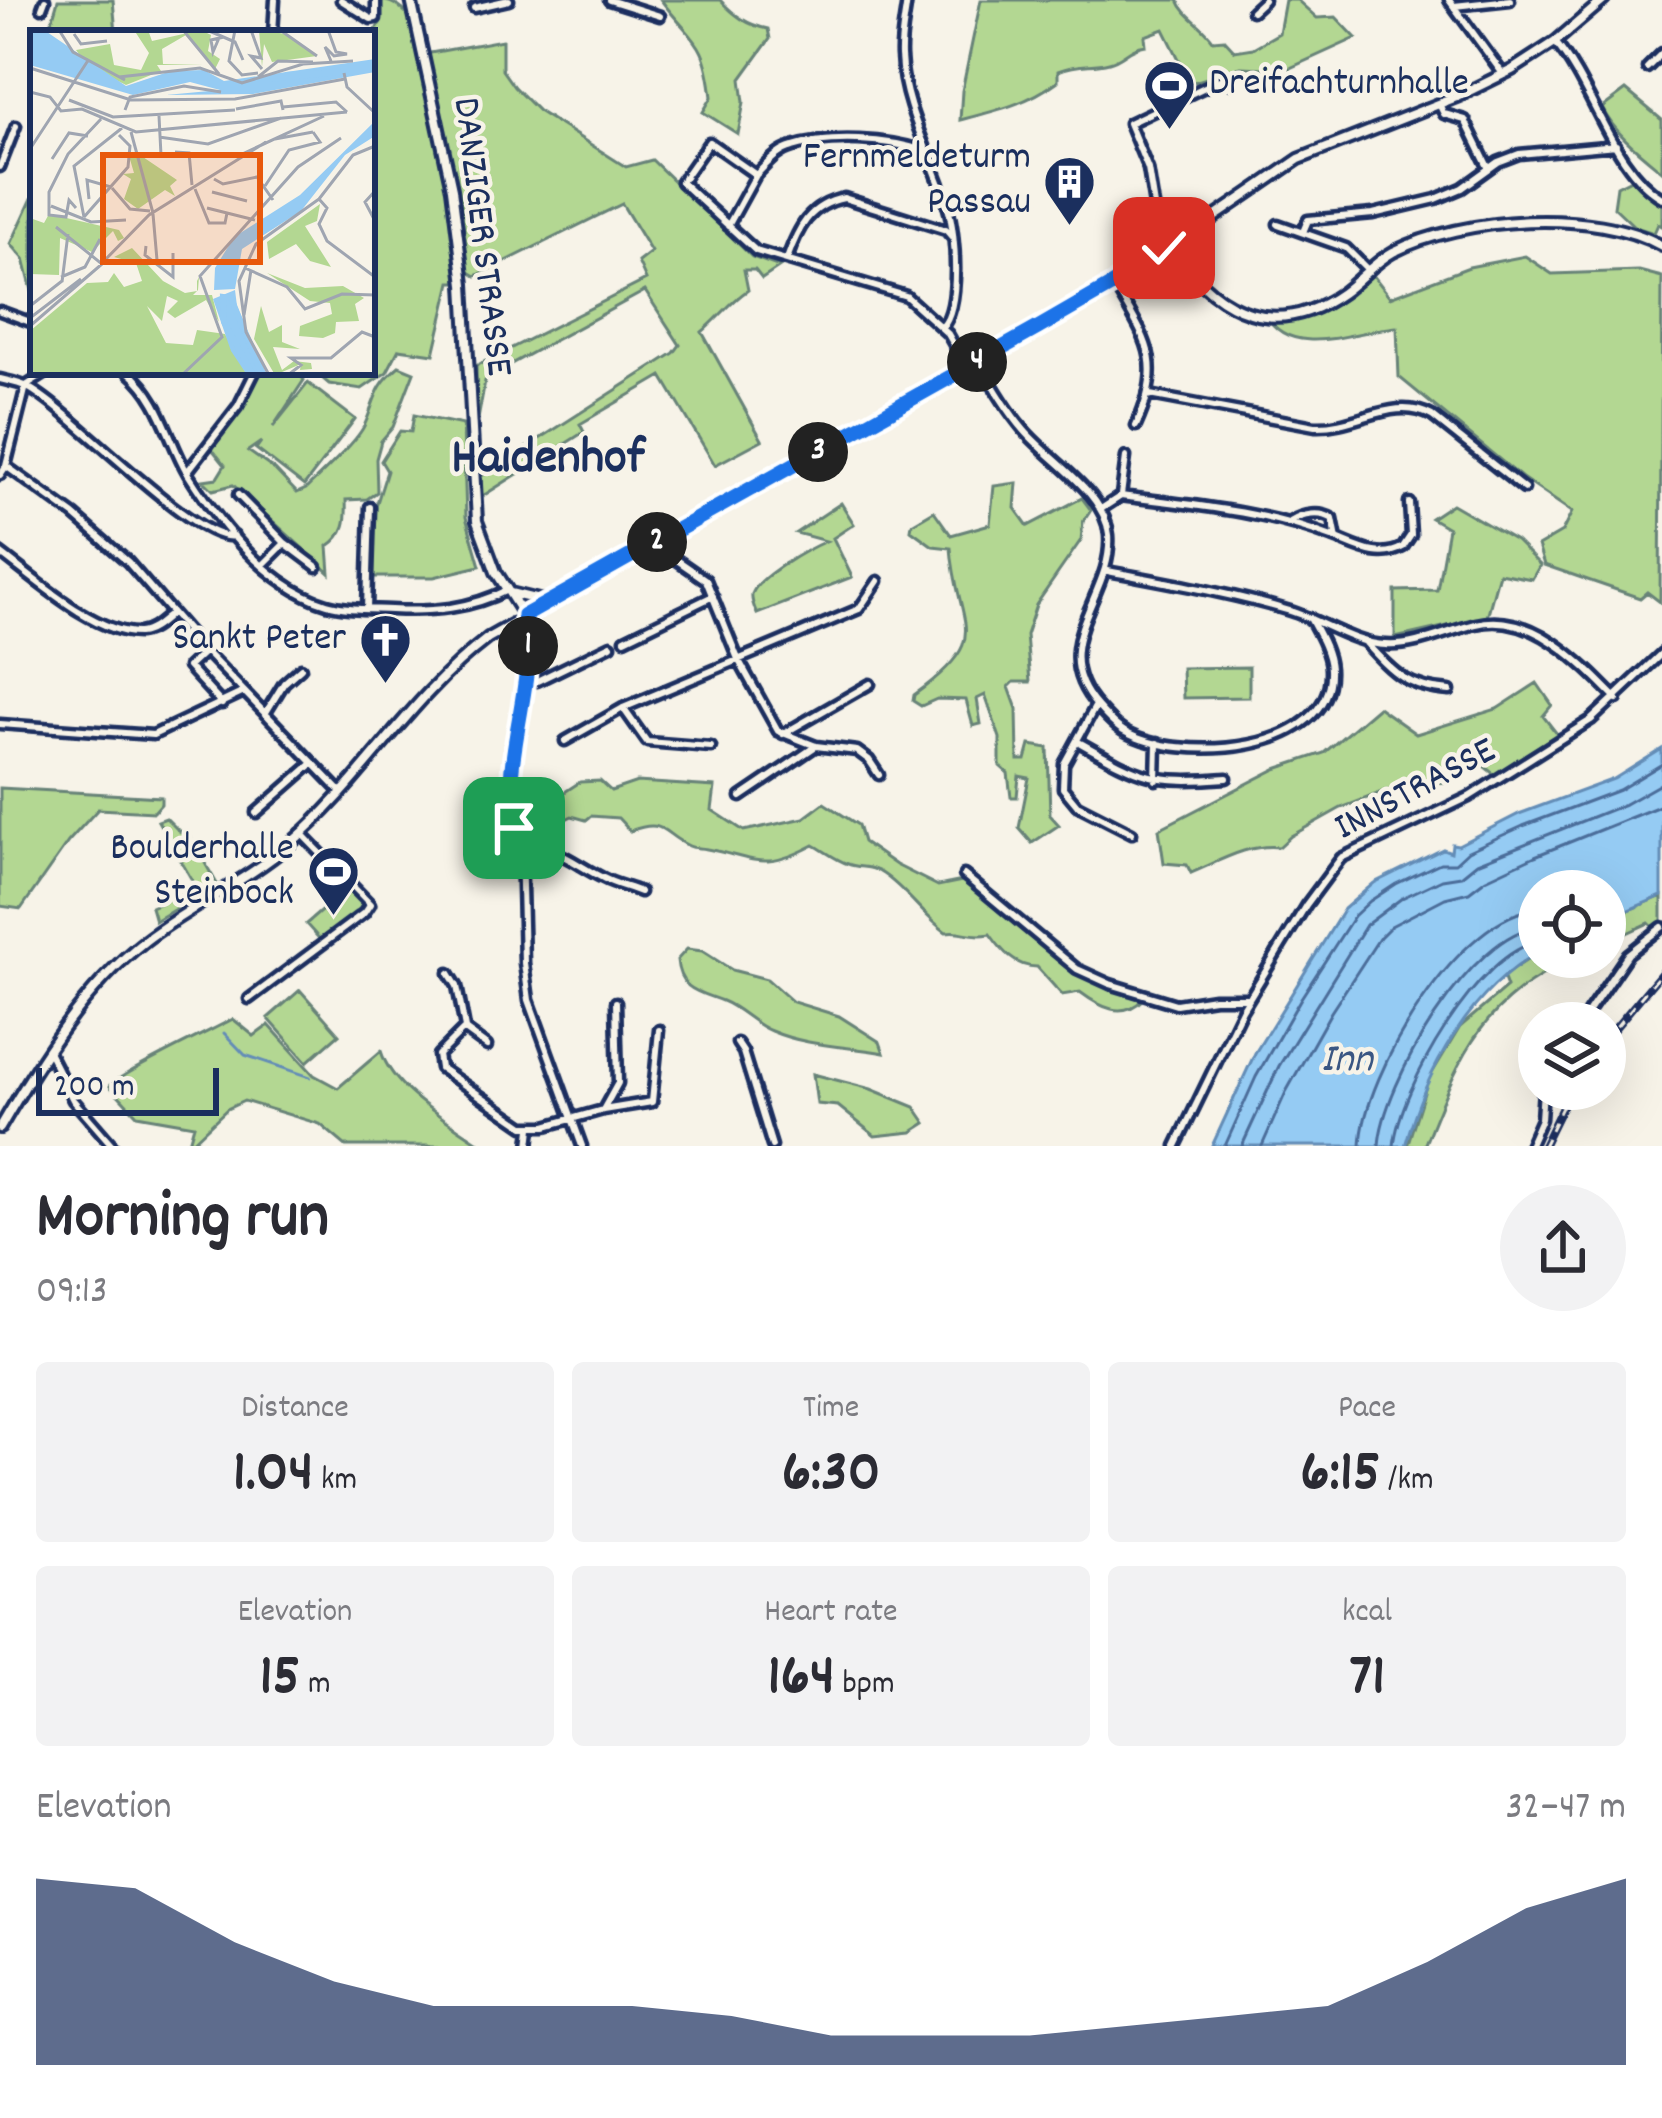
<!DOCTYPE html>
<html lang="en">
<head>
<meta charset="utf-8">
<style>
	:root { --surface:#fff; --page:#f2f2f3; --text:#2b2b33; --muted:#7c7c81; --accent:#1b2f5e }
	body { margin:0; font-family:Dekko,sans-serif; background:var(--page); color:var(--text); height:100vh; display:flex; flex-direction:column; font-size:45px; white-space:nowrap }
	* { box-sizing:border-box; margin:0 }
	p { font-size:39px; color:var(--muted) }
	.icon { flex:none; width:66px; height:66px; fill:none; stroke:currentColor; stroke-width:2; stroke-linecap:round; stroke-linejoin:round }
	.map { position:relative; height:1146px; overflow:hidden }
	.sheet { display:flex; flex-direction:column; background:var(--surface); flex:1 }
	.sheet>* { flex:none }
	.fabs { position:absolute; left:1518px; top:870px; display:grid; gap:24px }
	.fabs a { display:grid; place-items:center; width:108px; height:108px; border-radius:50%; background:var(--surface); box-shadow:0 12px 48px #0002; font-size:60px }
	.scale { position:absolute; left:36px; bottom:30px; width:183px; box-sizing:border-box; padding-left:12px; border:6px solid #1b2f5e; border-top:0; font-size:33px; line-height:42px; white-space:nowrap; color:#1b2f5e; -webkit-text-stroke:9px #f7f3e8; paint-order:stroke }
	.pin { position:absolute; display:grid; place-items:center; width:102px; height:102px; color:#fff; margin:-51px; border-radius:24px; box-shadow:0 6px 18px #0006 }
	.km { position:absolute; width:60px; height:60px; margin:-30px; border-radius:50%; background:#222; color:#fff; font-size:33px; line-height:60px; text-align:center }
	.round { display:grid; place-items:center; flex:none; width:126px; height:126px; border-radius:63px; background:var(--page) }
	.headline { display:flex; align-items:center; justify-content:space-between; height:204px; padding:0 36px }
	h1 { font-size:66px; font-weight:700; line-height:90px }
	.figures { display:grid; grid-template-columns:repeat(3,1fr); gap:18px; height:204px; padding:12px 36px }
	.figures div { display:grid; align-content:center; border-radius:12px; background:var(--page); text-align:center }
	.figures b { font-size:60px; font-weight:700 }
	.figures small { font-size:33px; font-weight:400 }
	.figures p { font-size:33px }
	.chart { height:336px; padding:24px 36px }
	.chart p { display:flex; justify-content:space-between }
	.chart svg { width:100%; height:216px; margin-top:12px; fill:var(--accent); opacity:.7 }
	.map>svg:first-child { display:block }
	.green { fill:#b3d792; stroke:#678378; stroke-width:3 }
	.water { fill:#95cbf3; stroke:#648db7; stroke-width:3 }
	.lines { fill:none; stroke-linecap:round; stroke-linejoin:round }
	.shore { stroke:#4c6d9a; stroke-width:3 }
	.stream { stroke:#648db7; stroke-width:3 }
	.minor-casing { stroke:#1b2f5e; stroke-width:15 }
	.tertiary-casing { stroke:#1b2f5e; stroke-width:16 }
	.minor { stroke:#f7f3e8; stroke-width:6 }
	.tertiary { stroke:#f7f3e8; stroke-width:8 }
	.rail-casing { stroke:#1b2f5e; stroke-width:8 }
	.rail { stroke:#f7f3e8; stroke-width:3; stroke-dasharray:9; stroke-linecap:butt }
	.route-casing { stroke:#fff; stroke-width:24 }
	.route { stroke:#1a73e8; stroke-width:15 }
	.labels { text-anchor:middle; dominant-baseline:central; stroke-width:9; stroke-linejoin:round; paint-order:stroke }
	.poi-label { font-size:39px; fill:#1b2f5e; stroke:#f7f3e8; text-anchor:end }
	.street-label { font-size:39px; fill:#1b2f5e; stroke:#f7f3e8 }
	.water-label { font-size:42px; font-style:italic; fill:#3a5683; stroke:#f7f3e8 }
	.district-label { font-size:51px; font-weight:bold; fill:#1b2f5e; stroke:#f7f3e8 }
	.inset-river { fill:none; stroke:#95cbf3; stroke-width:6 }
	.inset-road { fill:none; stroke:#9fa5b1; stroke-width:3 }
	.view { fill:#e8590c; fill-opacity:0.15; stroke:#e8590c; stroke-width:6 }
	.inset-edge { fill:none; stroke:#1b2f5e; stroke-width:6 }
</style>
</head>
<body>
<div class="map">
<svg width="1662" height="1146" viewBox="0 0 1662 1146">
	<rect width="100%" height="100%" fill="#f7f3e8"/>
	<filter id="ink" filterUnits="userSpaceOnUse"><feTurbulence type="fractalNoise" baseFrequency=".00833" numOctaves="2"/><feDisplacementMap in="SourceGraphic" scale="24" xChannelSelector="R" yChannelSelector="G"/><feConvolveMatrix kernelMatrix="1 2 1 2 8 2 1 2 1" color-interpolation-filters="sRGB"/></filter>
	<g filter="url(#ink)">
		<!-- green -->
		<path class="green" d="M58 0H113L116 33H70L69 26 67 33H55L50 28Z
			M376 0C407 0 418 28 425 54L502 40V70L514 87 538 111 626 167 652 160 752 257 780 267 762 279 755 270H744L748 290C729 303 719 318 702 332L762 440 715 465 662 376 580 424 584 432 481 497 480 477 674 353 680 345 645 291 491 375 485 381 477 425 476 366 646 280 638 262 651 252 622 204 476 276 466 270 452 200 457 282H451L434 354 399 349 387 372 362 389 329 384 315 372H372V37L380 23Z
			M661 0H720C734 15 747 25 768 29L770 39 741 79 744 102 738 134 703 112 712 97C705 37 694 44 661 0Z
			M981 0H1178C1184 16 1203 25 1213 40L1224 39 1235 51 1253 48 1279 33 1285 0H1297L1317 18 1336 17 1356 38 1268 78 1264 68 1241 67 1191 83 1164 29 1145 36 1146 45C1129 47 1124 58 1109 62 1090 67 1081 62 1058 71V81C1027 104 996 111 960 120L962 91Z
			M1626 90 1662 120V171C1640 153 1614 133 1602 108Z
			M1633 178 1662 202V226L1658 224 1654 233 1635 227 1614 207 1617 186Z
			M33 196V295L24 259 11 244Z
			M1525 256 1552 274 1639 271 1662 277 1660 602 1647 592 1640 598 1544 565 1538 546 1562 532 1572 512 1522 478 1399 377 1397 327C1357 330 1291 361 1266 315 1314 313 1332 297 1369 270L1390 297 1469 267Z
			M399 366 414 372 393 427 381 441 376 459 377 492 367 499 346 500C347 520 346 534 328 546L330 573 233 485 213 490 203 480 217 478 225 465 212 449 241 409 259 372H298L304 380 273 427 308 383 355 419 304 486 256 449 261 442 248 451 275 470 297 493 306 489C321 474 358 441 365 424 377 397 374 387 399 366Z
			M414 415 463 425 466 517 480 566 434 577H372L376 506 387 471 381 461 400 431 411 432Z
			M1017 483 1015 508 1028 526 1082 498 1091 510 1083 522 1081 540 1036 605 1026 635 1030 682H1014L1009 687 1017 709 1018 760H1026L1030 745 1048 748 1050 815 1059 825 1032 843 1019 828 1029 778 1019 776 1017 797H1011L1008 773 1000 766V738L985 695 977 699 981 724 973 726 966 700 937 699 921 706 913 701 914 695C996 636 957 629 951 548L933 546 911 530 912 524 934 511 951 535 990 524 994 486Z
			M841 503 854 524 833 538 852 577 757 614C755 609 751 601 752 595 756 577 810 548 826 541L796 533Z
			M1452 504 1516 541 1540 565 1532 579 1499 573 1487 617 1395 638V591L1437 590 1448 528 1431 518Z
			M1249 667V697L1183 698 1182 668Z
			M1537 683 1552 705 1543 716 1557 734 1495 775 1480 763 1445 782 1393 788 1341 808 1291 836 1279 847C1249 843 1218 862 1191 873L1187 865 1164 863 1159 829 1276 769 1324 753 1378 707 1416 734 1497 709Z
			M600 781 611 791 637 782 715 787 712 810 744 831 804 818 824 803 858 825 863 842 896 865 938 886 967 880C1021 925 1073 981 1143 999 1123 1020 1100 1007 1080 992L1062 995 1037 967C1015 967 1002 951 990 934 968 938 963 929 946 932 922 915 908 891 883 874 871 865 861 869 848 864 836 860 825 851 814 845 763 872 758 859 707 849 700 847 695 849 689 846 661 833 665 818 630 831L618 818 591 816 586 820 572 816 554 825 551 801 580 782Z
			M0 788 161 797V804L154 812 98 809 68 842 21 909 0 906Z
			M166 818 179 831 189 835 217 884 155 921 151 907 196 887 158 821Z
			M349 887 362 900 361 910 323 943 306 924Z
			M1662 896V925L1655 929 1649 923 1605 943V920Z
			M687 949 702 951 732 970 767 979 793 1002 839 1016 880 1042 884 1053C846 1046 806 1046 771 1031 753 1024 740 1008 722 1001 699 992 679 990 677 960Z
			M1539 952V957H1576C1479 1003 1462 1052 1424 1146H1407L1428 1080 1460 1027 1507 987 1503 976Z
			M300 990 339 1034 307 1062 268 1018Z
			M233 1019 254 1036 269 1025 314 1075 338 1088 381 1051C394 1093 450 1121 484 1146H346L320 1124 244 1101 227 1109 188 1146 194 1125 137 1115 110 1086C117 1075 212 1030 233 1019Z
			M813 1074 871 1089 915 1107 926 1123 912 1132 875 1136 838 1106 817 1104Z"/>
		<!-- water -->
		<path class="water" d="M1662 749V896L1605 920V891H1539V952C1469 992 1426 1070 1405 1146H1212L1255 1053 1344 909 1374 883 1443 849 1451 852 1452 844 1458 845 1519 814 1614 779Z"/>
		<g class="lines">
			<!-- shore -->
			<path class="shore" d="M1225 1146 1256 1077 1301 998 1354 916 1370 901 1396 884 1440 863H1455L1468 851 1523 826 1619 790 1662 764
				M1242 1146 1279 1066 1366 925 1402 898 1442 879 1461 876 1477 863 1625 804 1662 783
				M1262 1146 1286 1092 1331 1012 1380 937 1391 926 1445 898 1469 892 1486 879 1535 856 1662 805
				M1361 1146C1363 1075 1460 912 1539 909
				M1379 1146C1382 1085 1472 931 1539 927
				M1394 1146C1399 1090 1479 950 1539 942"/>
			<!-- stream -->
			<path class="stream" d="M224 1033 245 1055 310 1077"/>
			<defs>
				<path id="minor" d="M341 0 371 19 376 18V0
					M609 0 660 16
					M907 0C905 18 900 38 901 56 903 108 934 160 948 208 956 234 961 307 942 327
					M1449 0 1503 74
					M1454 6 1510 0
					M42 8 45 0
					M474 8 509 0
					M1252 11 1264 0
					M273 33 275 0
					M1555 42C1594 88 1612 169 1662 198
					M1647 68 1662 53
					M1439 104 1444 114 1465 120 1488 167
					M0 167 16 126
					M756 175C767 164 777 151 793 147 831 135 888 139 924 151
					M1278 224 1346 248 1368 270
					M728 226 756 175 709 142 681 182 756 251 906 296 948 334 967 368
					M1303 232 1308 220 1373 214 1436 199 1462 188 1498 162 1519 154 1616 145
					M1169 236 1156 218 1148 169 1129 123 1228 76 1232 84
					M787 259C798 228 809 205 844 198L946 230 952 237
					M1114 284C1146 340 1166 361 1136 426
					M0 311 33 323
					M979 361C992 385 1006 409 1024 430 1051 462 1105 492 1109 535 1114 596 1042 645 1098 707 1105 715 1116 727 1125 732 1179 763 1334 755 1330 669 1329 651 1318 633 1310 618
					M129 372C162 400 167 438 188 474 220 525 267 586 327 604 347 610 370 609 391 610 432 612 470 609 507 590
					M0 379C8 381 19 383 27 387 72 410 196 545 234 536
					M1150 395 1315 426C1356 428 1394 395 1432 416L1524 489
					M6 466 74 515 128 562 205 651 341 792
					M187 472 238 406 255 372
					M0 475 6 466 26 386 48 372
					M238 495 285 543
					M1121 495 1126 457
					M1101 509 1121 496C1192 505 1264 511 1332 537 1356 546 1379 561 1403 547L1411 535 1409 503
					M1290 522C1303 514 1320 511 1333 519L1337 539
					M657 541 664 551 706 580 738 659 778 731 816 746 857 751 869 760 879 775
					M0 553C34 578 95 634 139 633 152 632 162 621 171 614
					M263 565 285 543 317 567
					M1108 571C1170 583 1230 593 1290 611 1320 620 1354 644 1386 645 1416 647 1447 631 1476 624 1531 610 1582 663 1617 699
					M367 609 370 507
					M524 616 529 641 510 775 509 806 521 847 524 963 529 1000 582 1146
					M625 639 713 596
					M1366 643C1394 674 1408 688 1450 691
					M205 651 188 667 222 704
					M523 680 537 681 611 645
					M1096 705 1064 764 1063 788 1077 805 1132 833
					M623 708 647 742 711 747
					M265 714 284 683 301 668
					M0 724 153 735 244 692
					M783 734 870 684
					M565 741 623 708 859 609 878 581
					M1077 741C1141 777 1151 784 1227 778
					M1156 780 1157 743
					M741 797 816 746
					M256 813 313 763
					M521 847C554 843 575 865 603 878 614 884 628 887 640 892
					M964 875 1077 969 1110 984 1176 1004 1214 998H1249
					M449 973 457 986 465 1028 438 1055 440 1068 524 1126H546L603 1110 618 1083 616 1002
					M249 999 364 913 370 904 301 833
					M1581 1023 1628 954 1662 927
					M465 1030 487 1046
					M737 1043 743 1052 772 1146
					M48 1051 73 1100 113 1146
					M603 1110 652 1102 659 1030
					M529 1146 531 1128
					M1176 1146 1242 1010 1306 905 1341 858 1469 797 1591 720 1662 653
					M1529 1146 1541 1119 1543 1089"/>
				<path id="tertiary" d="M411 0 452 189 464 284 477 521 496 572 524 616
					M1181 240 1299 159 1459 96 1512 70 1555 42 1604 0
					M1165 251 1167 238 1175 235 1181 240
					M1177 254C1219 314 1277 339 1342 293 1360 280 1373 263 1393 252 1462 217 1594 207 1662 246
					M510 593 547 602
					M0 1128C39 1061 83 989 146 940 192 905 247 881 291 843 364 780 408 699 488 638L1037 329 1165 251"/>
			</defs>
			<!-- minor casing -->
			<use href="#minor" class="minor-casing"/>
			<!-- tertiary casing -->
			<use href="#tertiary" class="tertiary-casing"/>
			<!-- minor -->
			<use href="#minor" class="minor"/>
			<!-- tertiary -->
			<use href="#tertiary" class="tertiary"/>
			<defs>
				<path id="rail" d="M1605 1040 1662 972
					M1543 1146 1571 1089"/>
			</defs>
			<!-- rail casing -->
			<use href="#rail" class="rail-casing"/>
			<!-- rail -->
			<use href="#rail" class="rail"/>
		</g>
	</g>
	<g class="lines" filter="url(#ink)">
		<defs>
			<path id="route" d="M514 828C499 757 540 678 524 616L1036 329 1114 284 1164 248"/>
		</defs>
		<!-- route casing -->
		<use href="#route" class="route-casing"/>
		<!-- route -->
		<use href="#route" class="route"/>
	</g>
	<!-- icons -->
	<defs>
		<symbol id="stadium-pin" viewBox="-11 -11 22 30"><path d="M0 17L-7.5 6A9.5 9.5 0 1 1 7.5 6Z" fill="#1b2f5e" stroke="#f7f3e8"/><path d="M0-5a6.5 5 0 1 0 0 10a6.5 5 0 1 0 0-10ZM-3.5-1.8h7v3.6h-7Z" fill="#fff"/></symbol>
		<symbol id="building-pin" viewBox="-11 -11 22 30"><path d="M0 17L-7.5 6A9.5 9.5 0 1 1 7.5 6Z" fill="#1b2f5e" stroke="#f7f3e8"/><path d="M-4-6H4V6H1V3H-1V6H-4ZM-2.5-4.3h1.7v1.8h-1.7ZM.8-4.3h1.7v1.8H.8ZM-2.5-1h1.7V.8h-1.7ZM.8-1h1.7V.8H.8Z" fill="#fff"/></symbol>
		<symbol id="church-pin" viewBox="-11 -11 22 30"><path d="M0 17L-7.5 6A9.5 9.5 0 1 1 7.5 6Z" fill="#1b2f5e" stroke="#f7f3e8"/><path d="M-1.2-6h2.4v3.5h3.3v2.4h-3.3V6h-2.4V-.1h-3.3v-2.4h3.3Z" fill="#fff"/></symbol>
	</defs>
	<g fill-rule="evenodd">
		<use href="#stadium-pin" x="1140" y="56" width="59" height="81"/>
		<use href="#building-pin" x="1040" y="152" width="59" height="81"/>
		<use href="#church-pin" x="356" y="610" width="59" height="81"/>
		<use href="#stadium-pin" x="304" y="842" width="59" height="81"/>
	</g>
	<g class="labels">
		<!-- poi labels -->
		<g class="poi-label">
			<text x="1209" y="85" text-anchor="start">Dreifachturnhalle</text>
			<text x="1031" y="159">Fernmeldeturm<tspan x="1031" dy="45">Passau</tspan></text>
			<text x="346" y="640">Sankt Peter</text>
			<text x="294" y="850">Boulderhalle<tspan x="294" dy="45">Steinbock</tspan></text>
		</g>
		<!-- street labels -->
		<g class="street-label">
			<text transform="translate(480 237) rotate(83)">DANZIGER STRASSE</text>
			<text transform="translate(1416 791) rotate(-28)">INNSTRASSE</text>
		</g>
		<!-- water labels -->
		<g class="water-label">
			<text x="1347" y="1062">Inn</text>
		</g>
		<!-- district labels -->
		<g class="district-label">
			<text x="548" y="461">Haidenhof</text>
		</g>
	</g>
	<!-- overview -->
	<g transform="translate(30 30)">
		<rect width="345" height="345" fill="#f7f3e8"/>
		<path d="M104 0H118L122 11 171 0 181 5 178 21 190 29 185 39 156 5 132 19 133 34 173 35H127L131 41 96 55 58 36 46 20 80 14 84 35 111 40 119 23ZM229 0 256 4 287 26 242 32 234 14 232 37ZM110 125 147 150 140 156 145 166 135 160 108 179 94 169 101 149 93 144 104 143 99 126ZM290 174 287 191 275 196 301 237 280 231 266 214 239 229 237 212ZM19 184 89 200 94 208 88 211 83 201 62 222 30 208 29 245 0 244V188L14 193ZM102 218 133 251 155 263 167 261V251L169 247 168 260 163 265H182L189 292 176 270 145 288 137 282 148 271 137 266 132 291 117 276 136 313 163 315 167 300 195 304 217 345H3L0 301 57 253 78 252 84 243 94 257 112 251 106 233 84 227ZM237 243 275 258 313 256 334 268 325 274 329 291 306 292 305 303 293 308 269 306 270 296 302 284 300 273 280 271ZM231 276 239 302 252 295V312L270 319 243 317 252 340 264 331 281 333 282 339 270 340 271 334 245 345 224 309Z" fill="#b3d792"/>
		<path d="M0 0H14L96 56 141 41 174 40 194 51 345 29V42L223 64 136 65 190 60 160 52 103 65 0 35ZM345 91V106L315 125 271 181 212 219 205 259 184 260 185 238 204 207 270 165ZM205 260 207 276 237 345H217L201 321 183 269Z" fill="#95cbf3"/>
		<path class="inset-river" d="M255 45 311 42M240 49 308 42M223 345 194 292 193 267 201 268 232 345"/>
		<path class="inset-road" d="M29 0 43 22 95 50M153 0 189 44M177 0 205 12 213 30M205 0 199 31 212 45 228 43M221 0 231 28 221 26 232 39M250 0 287 26M298 0 306 22 317 24 304 26 295 17 301 31M44 4 51 14 77 11M189 8 183 22 181 10 194 7M0 38 101 70 205 69 315 49M314 43 317 57 345 83M89 47 170 38 212 53 273 34 323 31M228 47 248 31 283 32M0 62 20 67 31 81 52 79 106 102 317 82M39 70 83 87 205 80M253 77 306 72 317 82M206 79 251 71 253 80M95 80 100 67 154 56 191 62M129 86 131 125M101 102 123 183M129 107 178 114 251 88M245 109 283 102M0 119 59 29M145 122 159 123 162 155M210 125 294 86M22 129 39 103 58 106M184 149 193 154 227 147 243 170M235 156 259 120 290 112 283 102M82 158 100 179 120 181M165 159 179 193H195L197 183M345 161 335 172 345 191M182 162 217 171M59 169 57 150 81 157M289 169 297 178 289 194 297 211 345 247M289 169 323 125 345 116M21 176 61 192 96 190M46 178 39 170 36 187 19 185V162L38 124 71 89M177 178 225 190M123 184 127 230M54 187 44 136 92 98M54 187 98 137 100 116 89 105M116 216 115 225 143 247V223M72 233 119 185 236 112M215 238 257 257 275 279 312 264 345 265M31 247 55 237 70 209M32 252 38 204M0 276 32 251M214 285 221 240M0 288 51 249M0 296 72 234 26 197M153 344 192 307 170 246 268 137 311 108M239 345 216 302 209 251 226 214 289 169M258 345 271 335 261 328H301L332 302 345 307"/>
		<path class="view" d="M73 125H230V232H73Z"/>
		<rect width="345" height="345" class="inset-edge"/>
	</g>
</svg>
<div class="fabs">
<a><svg class="icon" aria-label="locate" viewBox="0 0 24 24"><circle cx="12" cy="12" r="6"/><path d="M12 2v4M12 18v4M2 12h4M18 12h4"/></svg></a>
<a><svg class="icon" aria-label="layers" viewBox="0 0 24 24"><path d="M12 4l9 5-9 5-9-5zM3 14l9 5 9-5"/></svg></a>
</div>
<div class="scale">200 m</div>
<div class="pin" style="left:514px;top:828px;background:#1e9e55"><svg class="icon" aria-label="arrive" viewBox="0 0 24 24"><path d="M6 21V4h12l-3 4 3 4H6"/></svg></div>
<div class="pin" style="left:1164px;top:248px;background:#d93025"><svg class="icon" aria-label="check" viewBox="0 0 24 24"><path d="M5 12l5 5 9-10"/></svg></div>
<b class="km" style="left:528px;top:646px">1</b>
<b class="km" style="left:657px;top:542px">2</b>
<b class="km" style="left:818px;top:452px">3</b>
<b class="km" style="left:977px;top:362px">4</b>
</div>
<section class="sheet">
<div class="headline"><div><h1>Morning run</h1><p>09:13</p></div><a class="round"><svg class="icon" aria-label="share" viewBox="0 0 24 24"><path d="M12 15V3M7 8l5-5 5 5M5 13v7h14v-7"/></svg></a></div>
<div class="figures">
<div><p>Distance</p><b>1.04<small> km</small></b></div>
<div><p>Time</p><b>6:30</b></div>
<div><p>Pace</p><b>6:15<small> /km</small></b></div>
</div>
<div class="figures">
<div><p>Elevation</p><b>15<small> m</small></b></div>
<div><p>Heart rate</p><b>164<small> bpm</small></b></div>
<div><p>kcal</p><b>71</b></div>
</div>
<div class="chart"><p><span>Elevation</span>32–47 m</p>
<svg viewBox="0 0 160 44" preserveAspectRatio="none"><path d="M0 44V6L10 8L20 19L30 27L40 32L50 32L60 32L70 34L80 38L90 38L100 38L110 36L120 34L130 32L140 23L150 12L160 6V44z"/></svg>
</div>
</section>
</body>
</html>
